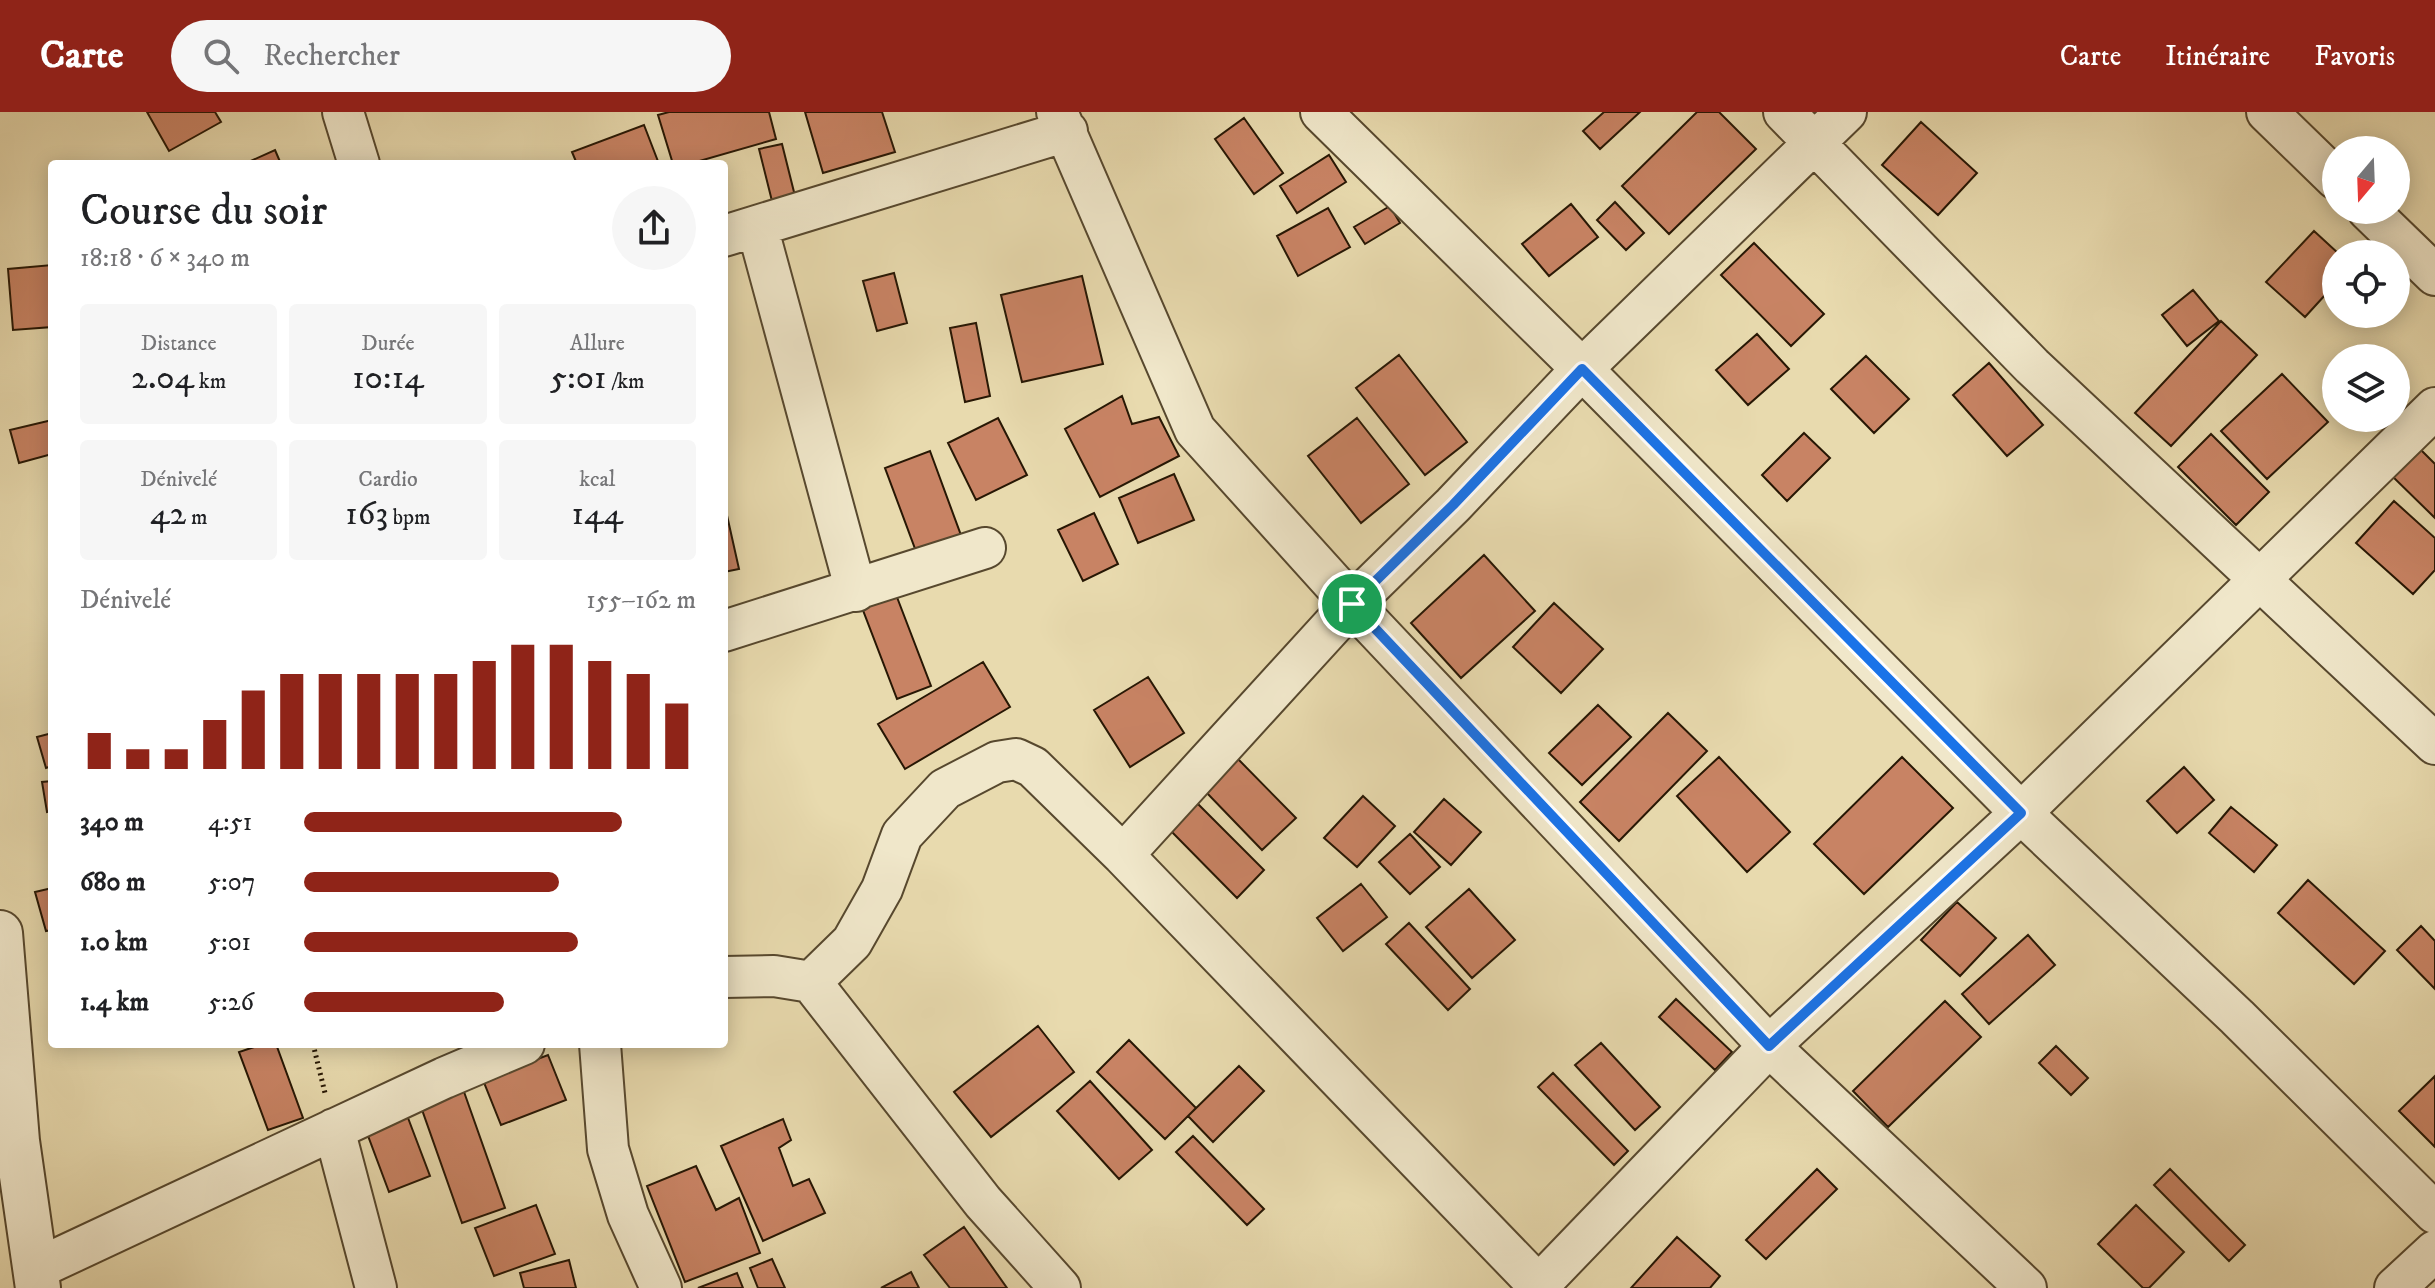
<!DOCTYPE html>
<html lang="fr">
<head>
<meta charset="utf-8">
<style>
	:root { --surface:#fff; --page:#f6f6f6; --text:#202124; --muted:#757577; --accent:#8f2418 }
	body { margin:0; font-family:"IM FELL DW Pica",serif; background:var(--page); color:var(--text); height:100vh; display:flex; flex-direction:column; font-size:30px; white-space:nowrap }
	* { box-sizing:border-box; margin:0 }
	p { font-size:26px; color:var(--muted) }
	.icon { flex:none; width:44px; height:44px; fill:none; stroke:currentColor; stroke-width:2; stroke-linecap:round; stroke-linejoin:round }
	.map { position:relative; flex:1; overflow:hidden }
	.panel { position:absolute; left:48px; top:48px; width:680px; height:888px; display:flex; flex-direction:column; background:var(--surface); border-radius:8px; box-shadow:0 4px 20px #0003 }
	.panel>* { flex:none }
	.needle { width:52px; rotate:199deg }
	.fabs { position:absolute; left:2322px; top:24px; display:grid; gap:16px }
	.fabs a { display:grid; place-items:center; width:88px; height:88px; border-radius:50%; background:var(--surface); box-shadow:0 4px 20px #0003; font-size:40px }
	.pin { position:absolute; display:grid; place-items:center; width:68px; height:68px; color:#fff; margin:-34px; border:4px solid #fff; border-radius:50%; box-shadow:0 2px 8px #0007 }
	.round { display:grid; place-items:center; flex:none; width:84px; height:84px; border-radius:42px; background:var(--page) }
	.head { display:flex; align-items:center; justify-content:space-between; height:136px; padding:0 32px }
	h1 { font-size:44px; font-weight:600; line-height:60px }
	.stats { display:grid; grid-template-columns:repeat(3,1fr); gap:12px; height:136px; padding:8px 32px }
	.stats div { display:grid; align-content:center; border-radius:8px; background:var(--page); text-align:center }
	.stats b { font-size:34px; font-weight:600 }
	.stats small { font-size:22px; font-weight:400 }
	.stats p { font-size:22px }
	.chart { height:224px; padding:16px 32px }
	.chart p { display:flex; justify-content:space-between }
	.chart svg { width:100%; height:144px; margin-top:8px; stroke:var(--accent); stroke-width:6 }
	ul { padding:0 32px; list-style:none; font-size:26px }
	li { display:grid; grid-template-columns:128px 96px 1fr; align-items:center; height:60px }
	li i { height:20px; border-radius:10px; background:var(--accent) }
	header { display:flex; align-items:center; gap:48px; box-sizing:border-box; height:112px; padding:0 40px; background:var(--accent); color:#fff }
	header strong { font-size:38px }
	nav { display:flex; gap:44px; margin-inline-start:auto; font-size:28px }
	.search { width:560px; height:72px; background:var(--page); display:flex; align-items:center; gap:20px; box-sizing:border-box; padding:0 28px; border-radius:44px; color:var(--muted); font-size:30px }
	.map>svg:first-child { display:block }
	.building { fill:#c88364; stroke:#271704; stroke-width:2 }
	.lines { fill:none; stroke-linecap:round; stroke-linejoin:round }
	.minor-casing { stroke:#57482e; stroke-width:44 }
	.tertiary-casing { stroke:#57482e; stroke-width:48 }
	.path { stroke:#271704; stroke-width:5; stroke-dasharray:2 4; stroke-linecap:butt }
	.minor { stroke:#f0e7ca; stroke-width:40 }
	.tertiary { stroke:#f0e7ca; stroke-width:44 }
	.route-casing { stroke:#fff; stroke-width:16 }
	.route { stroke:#1a73e8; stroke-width:10 }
</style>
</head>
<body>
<header>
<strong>Carte</strong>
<div class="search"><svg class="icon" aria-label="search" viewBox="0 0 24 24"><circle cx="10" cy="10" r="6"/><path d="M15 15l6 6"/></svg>Rechercher</div>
<nav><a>Carte</a><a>Itinéraire</a><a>Favoris</a></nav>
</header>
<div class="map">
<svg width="2435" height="1176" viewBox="0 0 2435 1176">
	<rect width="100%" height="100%" fill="#e8daae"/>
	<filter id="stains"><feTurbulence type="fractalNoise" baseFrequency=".0025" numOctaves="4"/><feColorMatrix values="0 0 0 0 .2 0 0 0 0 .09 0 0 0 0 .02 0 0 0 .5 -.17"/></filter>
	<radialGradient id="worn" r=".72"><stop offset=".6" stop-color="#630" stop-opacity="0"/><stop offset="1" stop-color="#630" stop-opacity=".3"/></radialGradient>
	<!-- building -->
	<path class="building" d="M147 0H215L221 10 169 39Z
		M669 0H769L776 27 689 52H673L658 3Z
		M805 0H882L895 40 823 61Z
		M1604 0H1640L1600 37 1583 19Z
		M1697 0H1719L1756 37 1669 122 1622 74Z
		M1244 6 1283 61 1254 82 1215 27Z
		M1921 10 1977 61 1938 103 1882 53Z
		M644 13 659 52H577L572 40Z
		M782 32 795 84 772 89 759 37Z
		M275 38 281 52H244Z
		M1329 43 1346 70 1297 101 1280 74Z
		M1615 90 1644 121 1626 138 1597 108Z
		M1571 92 1598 125 1549 164 1522 132Z
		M1390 94 1400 111 1365 132 1354 115Z
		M1328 96 1350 135 1298 164 1277 124Z
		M2314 119 2339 142H2336V171L2305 205 2266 170Z
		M1754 131 1824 202 1791 234 1721 163Z
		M52 153V215L13 218 8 157Z
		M894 161 907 211 877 219 863 169Z
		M1082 164 1103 252 1022 270 1001 183Z
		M2193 178 2219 209 2187 234 2162 203Z
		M2221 209 2257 243 2171 334 2135 301Z
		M976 211 990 284 965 290 950 216Z
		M1757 222 1789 257 1748 293 1716 258Z
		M1399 243 1467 330 1425 363 1356 276Z
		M1866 244 1909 287 1874 321 1831 277Z
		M1989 251 2043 313 2007 344 1953 283Z
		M2282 262 2328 310 2267 367 2221 319Z
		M1122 284 1132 312 1159 305 1179 344 1100 385 1065 317Z
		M998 306 1027 363 976 388 948 331Z
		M1357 306 1409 372 1361 411 1308 344Z
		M52 308V342L19 351 10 318Z
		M1804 321 1830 346 1787 389 1762 363Z
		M2211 322 2269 380 2236 413 2178 355Z
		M2417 334 2435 352V406L2390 362Z
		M930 339 962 426 917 442 885 356Z
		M1174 362 1194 408 1138 431 1119 386Z
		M2394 389 2435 426V458L2413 482 2356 431Z
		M724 390 739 457 724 460Z
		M1094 401 1118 452 1083 469 1058 418Z
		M1484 443 1535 499 1461 566 1411 511Z
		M895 480 931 574 897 587 861 493Z
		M1554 491 1603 537 1561 581 1513 535Z
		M983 550 1010 595 905 657 878 612Z
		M1148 565 1184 621 1130 655 1094 598Z
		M1598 593 1631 625 1582 673 1549 641Z
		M1668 601 1707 639 1619 729 1580 690Z
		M52 621V654L46 656 37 625Z
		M1719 645 1790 720 1747 760 1677 684Z
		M1902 645 1953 696 1864 782 1814 732Z
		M1238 647 1296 706 1262 738 1205 679Z
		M2184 655 2214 688 2177 721 2147 689Z
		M52 669V699L47 700 42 670Z
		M1363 684 1395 714 1357 755 1324 726Z
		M1193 687 1264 758 1237 786 1166 714Z
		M1444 687 1481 720 1451 753 1414 720Z
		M2231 695 2277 733 2254 760 2209 721Z
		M1410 722 1440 755 1410 782 1379 750Z
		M2308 768 2385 839 2354 872 2278 801Z
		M1361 772 1387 805 1343 839 1317 806Z
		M52 776V818L46 819 35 780Z
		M1469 777 1515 828 1472 866 1426 815Z
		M1957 790 1996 826 1960 864 1921 828Z
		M1409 811 1470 877 1448 898 1386 832Z
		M2421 814 2435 829V877L2397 838Z
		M2028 823 2055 853 1989 912 1962 882Z
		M1676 887 1732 940 1715 958 1659 905Z
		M1945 889 1981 925 1888 1015 1853 979Z
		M1038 914 1074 960 991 1025 954 980Z
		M1129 928 1196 996 1165 1027 1097 960Z
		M1601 931 1660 995 1635 1018 1575 953Z
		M263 932H276L303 1006 268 1018 239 940Z
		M2056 934 2088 966 2071 983 2039 951Z
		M548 943 566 988 501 1013 483 968Z
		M1239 954 1264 979 1213 1030 1188 1004Z
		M1553 961 1628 1039 1614 1053 1538 975Z
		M2435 964V1035L2399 999Z
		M1090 969 1152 1038 1119 1067 1057 999Z
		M463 977 505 1096 462 1111 420 992Z
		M405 998 430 1064 389 1080 364 1013Z
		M783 1007 791 1028 779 1036 793 1074 809 1067 825 1101 763 1129 721 1034Z
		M1193 1024 1264 1097 1247 1113 1176 1040Z
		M696 1054 716 1098 739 1086 760 1141 685 1170 647 1074Z
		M1817 1057 1837 1077 1766 1147 1746 1128Z
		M2170 1057 2245 1133 2229 1149 2154 1073Z
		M536 1093 555 1142 494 1164 475 1116Z
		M2136 1093 2184 1140 2149 1176H2143L2098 1132Z
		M964 1115 1007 1176H950L924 1143Z
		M1677 1125 1720 1164 1710 1176H1631Z
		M772 1147 785 1176H758L750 1156Z
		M569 1148 576 1176H524L520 1161Z
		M911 1160 919 1176H881Z
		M737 1161 743 1176H698Z"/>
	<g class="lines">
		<defs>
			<path id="minor" d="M343 0 359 52
				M1057 0 1195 318 1352 492 1769 934 2026 1176
				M1321 0 1582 257 2021 701 2237 905 2435 1101
				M1784 0 2032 254 2435 632
				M2267 0 2336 67
				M2368 98 2435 163
				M757 114 856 479
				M724 124 1067 19
				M724 519 985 436
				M1123 743 1352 492 1453 393 1582 257 1846 0
				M724 865 774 864 811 870 852 830 882 777 902 723 945 677 997 650 1016 647 1033 655 1123 743 1541 1176
				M811 870 983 1090 1060 1176
				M600 932 608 1037 628 1103 661 1176
				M334 1017 376 1176
				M36 1157 444 966 524 932
				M1536 1176 1769 934 2021 701 2435 296
				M2395 1176 2435 1139"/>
			<path id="tertiary" d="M0 821 17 1029 38 1176"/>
		</defs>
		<!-- minor casing -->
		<use href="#minor" class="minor-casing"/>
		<!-- tertiary casing -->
		<use href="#tertiary" class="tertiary-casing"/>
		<!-- path -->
		<path class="path" d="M313 932 325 981"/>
		<!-- minor -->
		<use href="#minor" class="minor"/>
		<!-- tertiary -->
		<use href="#tertiary" class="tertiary"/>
	</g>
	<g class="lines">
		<defs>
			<path id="route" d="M1582 257 2021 701 1769 934 1352 492 1453 393Z"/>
		</defs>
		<!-- route casing -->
		<use href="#route" class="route-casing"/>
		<!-- route -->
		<use href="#route" class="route"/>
	</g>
	<rect width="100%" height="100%" filter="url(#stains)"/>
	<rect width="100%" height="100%" fill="url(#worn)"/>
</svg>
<div class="fabs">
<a><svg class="needle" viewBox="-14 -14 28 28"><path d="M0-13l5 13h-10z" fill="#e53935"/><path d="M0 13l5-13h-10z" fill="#757577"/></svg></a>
<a><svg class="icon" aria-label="locate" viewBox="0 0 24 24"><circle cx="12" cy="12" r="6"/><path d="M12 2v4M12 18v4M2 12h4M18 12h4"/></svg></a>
<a><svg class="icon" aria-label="layers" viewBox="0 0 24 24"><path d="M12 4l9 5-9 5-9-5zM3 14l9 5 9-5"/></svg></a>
</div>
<div class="pin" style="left:1352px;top:492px;background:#1e9e55"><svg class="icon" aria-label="arrive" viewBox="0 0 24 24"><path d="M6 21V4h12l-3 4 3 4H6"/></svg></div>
<section class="panel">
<div class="head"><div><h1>Course du soir</h1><p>18:18 · 6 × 340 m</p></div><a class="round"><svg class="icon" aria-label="share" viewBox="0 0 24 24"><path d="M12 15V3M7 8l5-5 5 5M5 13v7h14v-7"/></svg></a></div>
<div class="stats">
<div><p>Distance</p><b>2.04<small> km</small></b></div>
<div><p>Durée</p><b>10:14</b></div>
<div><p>Allure</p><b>5:01<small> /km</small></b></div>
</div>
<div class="stats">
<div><p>Dénivelé</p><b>42<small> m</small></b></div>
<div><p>Cardio</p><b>163<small> bpm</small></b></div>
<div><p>kcal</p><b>144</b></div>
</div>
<div class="chart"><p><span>Dénivelé</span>155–162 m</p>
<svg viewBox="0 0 160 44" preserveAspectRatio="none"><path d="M5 44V33M15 44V38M25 44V38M35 44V29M45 44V20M55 44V15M65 44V15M75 44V15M85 44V15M95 44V15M105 44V11M115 44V6M125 44V6M135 44V11M145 44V15M155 44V24"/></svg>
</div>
<ul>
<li><b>340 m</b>4:51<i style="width:81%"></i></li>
<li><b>680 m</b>5:07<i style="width:65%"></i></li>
<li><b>1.0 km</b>5:01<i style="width:70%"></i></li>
<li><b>1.4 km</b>5:26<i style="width:51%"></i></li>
</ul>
</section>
</div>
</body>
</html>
